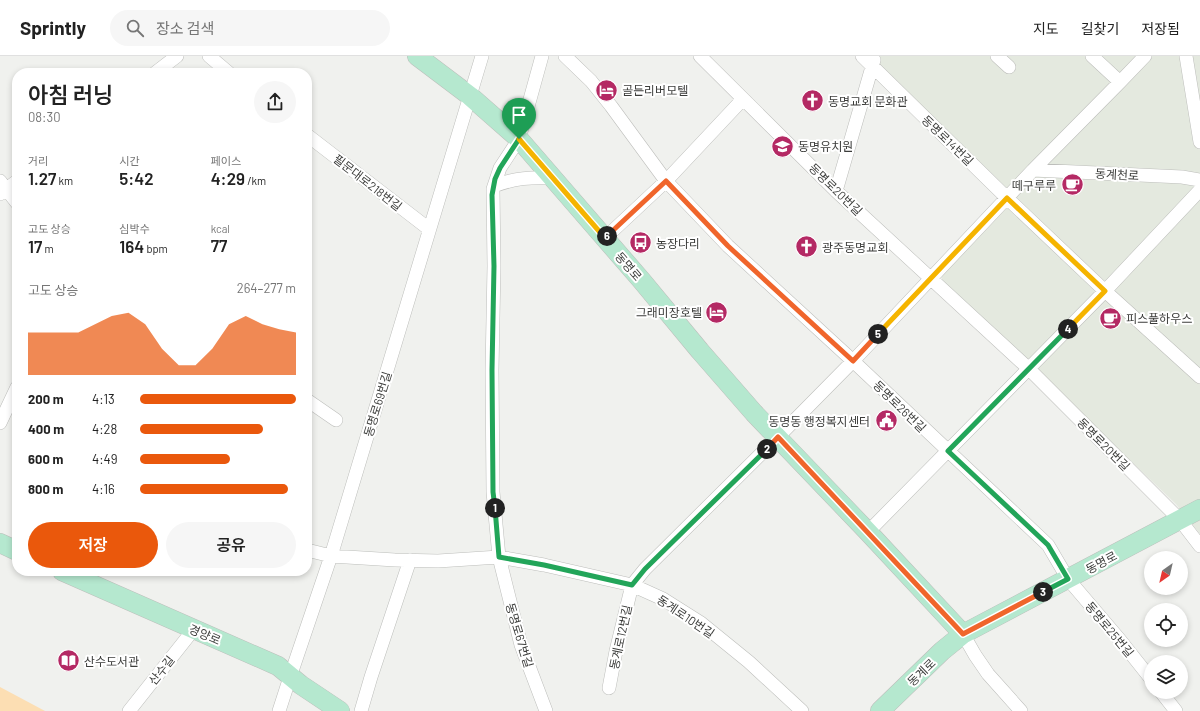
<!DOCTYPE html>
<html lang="ko">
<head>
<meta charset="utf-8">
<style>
	:root { --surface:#fff; --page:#f6f6f6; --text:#222; --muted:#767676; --line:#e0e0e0; --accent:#ea580c }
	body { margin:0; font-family:Barlow,"Noto Sans KR",sans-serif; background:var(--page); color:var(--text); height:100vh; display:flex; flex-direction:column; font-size:15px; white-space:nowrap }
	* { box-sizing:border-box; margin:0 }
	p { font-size:13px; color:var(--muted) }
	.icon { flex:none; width:22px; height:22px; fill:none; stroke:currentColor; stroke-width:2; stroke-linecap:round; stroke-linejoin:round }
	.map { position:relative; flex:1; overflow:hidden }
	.sheet { position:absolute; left:12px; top:12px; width:300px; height:508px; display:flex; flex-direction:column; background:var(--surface); border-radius:16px; box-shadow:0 2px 6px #0003 }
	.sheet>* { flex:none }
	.needle { width:26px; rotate:214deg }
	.fabs { position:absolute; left:1144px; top:495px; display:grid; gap:8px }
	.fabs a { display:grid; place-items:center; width:44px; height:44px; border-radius:50%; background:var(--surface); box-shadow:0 2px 6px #0003; font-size:20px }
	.pin { position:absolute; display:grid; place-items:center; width:34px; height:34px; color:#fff; margin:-41px -17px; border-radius:50% 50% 50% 0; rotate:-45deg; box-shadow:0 0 4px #0007 }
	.pin .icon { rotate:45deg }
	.km { position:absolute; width:20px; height:20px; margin:-10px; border-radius:50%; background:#222; color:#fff; font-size:11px; line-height:20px; text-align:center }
	.round { display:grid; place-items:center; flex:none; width:42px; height:42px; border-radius:21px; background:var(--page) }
	.headline { display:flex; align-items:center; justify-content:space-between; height:68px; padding:0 16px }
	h1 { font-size:22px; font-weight:600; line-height:30px }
	.figures { display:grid; grid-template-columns:repeat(3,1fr); gap:6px; height:68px; padding:4px 16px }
	.figures div { display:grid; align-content:center }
	.figures b { font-size:17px; font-weight:600 }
	.figures small { font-size:11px; font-weight:400 }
	.figures p { font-size:11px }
	.chart { height:112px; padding:8px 16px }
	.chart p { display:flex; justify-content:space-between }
	.chart svg { width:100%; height:72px; margin-top:4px; fill:var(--accent); opacity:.7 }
	.action { display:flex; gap:8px; margin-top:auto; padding:8px 16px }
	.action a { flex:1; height:46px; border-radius:24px; background:var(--accent); color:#fff; font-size:16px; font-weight:600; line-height:46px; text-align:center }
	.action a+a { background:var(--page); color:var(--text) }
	ul { padding:0 16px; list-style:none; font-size:13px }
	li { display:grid; grid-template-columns:64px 48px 1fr; align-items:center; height:30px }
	li i { height:10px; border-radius:5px; background:var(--accent) }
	header { display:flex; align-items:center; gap:24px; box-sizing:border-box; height:56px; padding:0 20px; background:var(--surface); border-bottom:1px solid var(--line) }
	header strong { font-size:19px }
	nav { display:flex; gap:22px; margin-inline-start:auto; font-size:14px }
	.search { width:280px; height:36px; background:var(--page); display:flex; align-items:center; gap:10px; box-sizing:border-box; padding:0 14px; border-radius:22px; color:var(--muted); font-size:15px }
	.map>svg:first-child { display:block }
	.built { fill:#e4e9df }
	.green { fill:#fcdeb3 }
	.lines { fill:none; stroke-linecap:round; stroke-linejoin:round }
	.street-casing { stroke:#bdbebb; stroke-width:14 }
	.secondary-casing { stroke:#bdbebb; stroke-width:20 }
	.street { stroke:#fff; stroke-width:13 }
	.secondary { stroke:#b5e8cf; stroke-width:19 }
	.split-1-casing { stroke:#fff; stroke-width:8 }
	.split-2-casing { stroke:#fff; stroke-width:8 }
	.split-3-casing { stroke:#fff; stroke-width:8 }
	.split-4-casing { stroke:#fff; stroke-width:8 }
	.split-5-casing { stroke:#fff; stroke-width:8 }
	.split-6-casing { stroke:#fff; stroke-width:8 }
	.split-7-casing { stroke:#fff; stroke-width:8 }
	.split-1 { stroke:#22a559; stroke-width:5 }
	.split-2 { stroke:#22a559; stroke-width:5 }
	.split-3 { stroke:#f0652b; stroke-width:5 }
	.split-4 { stroke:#22a559; stroke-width:5 }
	.split-5 { stroke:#f5b400; stroke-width:5 }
	.split-6 { stroke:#f0652b; stroke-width:5 }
	.split-7 { stroke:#f5b400; stroke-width:5 }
	.labels { text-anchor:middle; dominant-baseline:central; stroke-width:4; stroke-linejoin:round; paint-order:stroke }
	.poi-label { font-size:12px; fill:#3c3d3b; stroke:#fff; text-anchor:start }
	.street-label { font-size:12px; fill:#3c3d3b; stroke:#fff }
</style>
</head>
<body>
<header>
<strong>Sprintly</strong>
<div class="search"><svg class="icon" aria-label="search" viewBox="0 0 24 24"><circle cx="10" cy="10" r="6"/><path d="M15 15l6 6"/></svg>장소 검색</div>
<nav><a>지도</a><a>길찾기</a><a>저장됨</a></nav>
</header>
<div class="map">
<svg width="1200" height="655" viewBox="0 0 1200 655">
	<rect width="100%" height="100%" fill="#f0f1ee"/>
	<!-- built -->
	<path class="built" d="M869 0H1200V478L1176 448 943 226 941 220 1016 141 920 48Z"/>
	<!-- green -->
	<path class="green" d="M0 631 45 655H0Z"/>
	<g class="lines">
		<defs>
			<path id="street" d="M209 0 229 17
				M542 0 519 83 500 112 493 133 494 210 492 314 493 436 499 501 521 589 546 655
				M565 0 591 25 611 50 666 125 728 190 853 305 1048 489 1068 523 1120 584 1151 623
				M700 0 836 135 1029 313 1180 464 1200 490
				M862 0 1007 142 1105 235 1200 321
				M997 0 1009 11
				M1092 0 1120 26
				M1186 0 1200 86
				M155 17 177 0
				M307 79 429 173
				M1033 114 1182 121 1200 124
				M0 125 17 147
				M494 130C514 122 532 121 553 122
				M836 135 874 4
				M0 138 17 125
				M605 182 666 125 743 43
				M307 344 336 364
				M0 367 17 331
				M868 476 1105 235 1200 134
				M307 494 331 500 395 504 438 505 499 501 544 509 632 529 663 543 701 567 749 606 802 655
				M963 578 975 599 988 618 1021 655
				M609 632 616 595 632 529 645 513 778 381 853 305 1033 114 1120 26 1145 0
				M1161 636 1176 655
				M129 655 194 573
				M279 655 290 621 331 500 482 0
				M361 655 371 621 410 504"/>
			<path id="secondary" d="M417 0 470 40 519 83 642 225 700 295 754 357 868 476 963 578
				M0 487 17 495
				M62 515 278 610 301 629 340 655
				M880 655 942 595 963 578 1200 453"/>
		</defs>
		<!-- street casing -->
		<use href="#street" class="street-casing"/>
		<!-- secondary casing -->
		<use href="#secondary" class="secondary-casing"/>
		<!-- street -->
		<use href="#street" class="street"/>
		<!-- secondary -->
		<use href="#secondary" class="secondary"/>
	</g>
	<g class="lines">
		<defs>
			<path id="split-1" d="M495 452 493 436 492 314 494 210 492 139 495 123 500 112 519 83"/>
			<path id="split-2" d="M495 452 499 501 544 509 632 529 645 513 767 393"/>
			<path id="split-3" d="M767 393 778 381 963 578 1043 536"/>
			<path id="split-4" d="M1043 536 1068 523 1048 489 948 395 1068 273"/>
			<path id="split-5" d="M878 278 1007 142 1105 235 1068 273"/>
			<path id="split-6" d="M607 180 666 125 728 190 853 305 878 278"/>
			<path id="split-7" d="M519 83 605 182 607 180"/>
		</defs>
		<!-- split-1 casing -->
		<use href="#split-1" class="split-1-casing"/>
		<!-- split-2 casing -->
		<use href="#split-2" class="split-2-casing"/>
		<!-- split-3 casing -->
		<use href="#split-3" class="split-3-casing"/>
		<!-- split-4 casing -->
		<use href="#split-4" class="split-4-casing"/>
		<!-- split-5 casing -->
		<use href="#split-5" class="split-5-casing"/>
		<!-- split-6 casing -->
		<use href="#split-6" class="split-6-casing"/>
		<!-- split-7 casing -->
		<use href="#split-7" class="split-7-casing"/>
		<!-- split-1 -->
		<use href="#split-1" class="split-1"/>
		<!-- split-2 -->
		<use href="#split-2" class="split-2"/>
		<!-- split-3 -->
		<use href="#split-3" class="split-3"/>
		<!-- split-4 -->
		<use href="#split-4" class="split-4"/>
		<!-- split-5 -->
		<use href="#split-5" class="split-5"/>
		<!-- split-6 -->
		<use href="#split-6" class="split-6"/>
		<!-- split-7 -->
		<use href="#split-7" class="split-7"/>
	</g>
	<!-- icons -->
	<defs>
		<symbol id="hotel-disc" viewBox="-11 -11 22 22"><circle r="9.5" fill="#b42964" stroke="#fff"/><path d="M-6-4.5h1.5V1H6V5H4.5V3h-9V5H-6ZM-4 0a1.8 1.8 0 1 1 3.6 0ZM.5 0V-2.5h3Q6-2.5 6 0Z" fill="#fff"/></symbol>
		<symbol id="church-disc" viewBox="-11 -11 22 22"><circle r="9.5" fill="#b42964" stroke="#fff"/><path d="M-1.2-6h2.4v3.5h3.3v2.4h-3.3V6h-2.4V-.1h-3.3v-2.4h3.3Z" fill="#fff"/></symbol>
		<symbol id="school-disc" viewBox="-11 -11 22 22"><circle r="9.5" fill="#b42964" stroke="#fff"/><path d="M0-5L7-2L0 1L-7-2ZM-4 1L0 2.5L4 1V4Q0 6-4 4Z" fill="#fff"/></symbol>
		<symbol id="cafe-disc" viewBox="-11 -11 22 22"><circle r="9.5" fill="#b42964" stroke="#fff"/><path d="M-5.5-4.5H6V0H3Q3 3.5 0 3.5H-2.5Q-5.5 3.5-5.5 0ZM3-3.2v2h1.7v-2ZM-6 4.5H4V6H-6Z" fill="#fff"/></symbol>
		<symbol id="bus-disc" viewBox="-11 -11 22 22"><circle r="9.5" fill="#b42964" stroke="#fff"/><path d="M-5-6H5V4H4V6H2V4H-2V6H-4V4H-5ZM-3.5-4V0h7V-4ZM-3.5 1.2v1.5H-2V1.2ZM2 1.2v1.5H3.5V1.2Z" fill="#fff"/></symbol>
		<symbol id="civic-disc" viewBox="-11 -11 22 22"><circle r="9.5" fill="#b42964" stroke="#fff"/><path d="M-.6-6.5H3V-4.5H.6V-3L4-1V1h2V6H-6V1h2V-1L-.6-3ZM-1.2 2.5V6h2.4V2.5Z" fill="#fff"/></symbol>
		<symbol id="library-disc" viewBox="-11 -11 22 22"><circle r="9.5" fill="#b42964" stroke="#fff"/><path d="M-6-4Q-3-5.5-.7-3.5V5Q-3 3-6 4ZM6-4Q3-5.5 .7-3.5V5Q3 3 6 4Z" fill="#fff"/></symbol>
	</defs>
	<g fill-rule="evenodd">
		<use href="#hotel-disc" x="594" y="22" width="25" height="25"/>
		<use href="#church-disc" x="800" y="32" width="25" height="25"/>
		<use href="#school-disc" x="770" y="78" width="25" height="25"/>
		<use href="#cafe-disc" x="1060" y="116" width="25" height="25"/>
		<use href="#bus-disc" x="628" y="174" width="25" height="25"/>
		<use href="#church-disc" x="794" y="178" width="25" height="25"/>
		<use href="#hotel-disc" x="704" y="244" width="25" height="25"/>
		<use href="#cafe-disc" x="1098" y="250" width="25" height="25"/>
		<use href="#civic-disc" x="874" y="352" width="25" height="25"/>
		<use href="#library-disc" x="56" y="592" width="25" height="25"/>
	</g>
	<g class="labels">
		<!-- poi labels -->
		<g class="poi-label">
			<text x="622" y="34">골든리버모텔</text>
			<text x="828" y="45">동명교회 문화관</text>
			<text x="798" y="90">동명유치원</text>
			<text x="1056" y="129" text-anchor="end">떼구루루</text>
			<text x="656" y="187">농장다리</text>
			<text x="822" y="191">광주동명교회</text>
			<text x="702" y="256" text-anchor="end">그래미장호텔</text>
			<text x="1126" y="262">피스풀하우스</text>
			<text x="870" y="365" text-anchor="end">동명동 행정복지센터</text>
			<text x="84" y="605">산수도서관</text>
		</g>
		<!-- street labels -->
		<g class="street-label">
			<text transform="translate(948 84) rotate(44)">동명로14번길</text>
			<text transform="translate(1117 118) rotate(3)">동계천로</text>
			<text transform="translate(368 126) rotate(38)">필문대로218번길</text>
			<text transform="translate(836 133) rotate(44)">동명로20번길</text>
			<text transform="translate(629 210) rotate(49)">동명로</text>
			<text transform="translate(377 348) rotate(-73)">동명로69번길</text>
			<text transform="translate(900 350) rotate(44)">동명로26번길</text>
			<text transform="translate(1104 388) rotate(45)">동명로20번길</text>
			<text transform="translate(1101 506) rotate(-28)">동명로</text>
			<text transform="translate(686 560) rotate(34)">동계로10번길</text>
			<text transform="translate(1110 573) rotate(50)">동명로25번길</text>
			<text transform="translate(205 578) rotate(23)">경양로</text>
			<text transform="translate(520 579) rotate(73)">동명로67번길</text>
			<text transform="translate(620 581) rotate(-78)">동계로12번길</text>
			<text transform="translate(161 614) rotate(-51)">산수길</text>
			<text transform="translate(921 616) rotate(-44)">동계로</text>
		</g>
	</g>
</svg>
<div class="fabs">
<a><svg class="needle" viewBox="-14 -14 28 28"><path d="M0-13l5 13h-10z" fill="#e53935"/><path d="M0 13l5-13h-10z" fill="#767676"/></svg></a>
<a><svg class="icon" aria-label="locate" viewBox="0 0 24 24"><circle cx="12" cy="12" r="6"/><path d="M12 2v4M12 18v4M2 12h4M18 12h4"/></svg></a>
<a><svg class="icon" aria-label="layers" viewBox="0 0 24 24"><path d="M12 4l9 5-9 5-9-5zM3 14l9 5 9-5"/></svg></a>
</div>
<div class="pin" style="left:519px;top:83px;background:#1e9e55"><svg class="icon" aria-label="arrive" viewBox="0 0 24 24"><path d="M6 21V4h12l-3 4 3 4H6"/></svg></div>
<b class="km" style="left:495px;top:452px">1</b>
<b class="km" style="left:767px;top:393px">2</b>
<b class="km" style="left:1043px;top:536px">3</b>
<b class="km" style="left:1068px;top:273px">4</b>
<b class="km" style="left:878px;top:278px">5</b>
<b class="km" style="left:607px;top:180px">6</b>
<section class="sheet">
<div class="headline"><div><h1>아침 러닝</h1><p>08:30</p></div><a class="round"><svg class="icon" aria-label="share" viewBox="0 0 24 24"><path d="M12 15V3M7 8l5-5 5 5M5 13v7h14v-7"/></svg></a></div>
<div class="figures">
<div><p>거리</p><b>1.27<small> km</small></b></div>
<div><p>시간</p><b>5:42</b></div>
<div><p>페이스</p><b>4:29<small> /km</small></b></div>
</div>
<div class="figures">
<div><p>고도 상승</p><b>17<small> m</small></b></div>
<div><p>심박수</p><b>164<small> bpm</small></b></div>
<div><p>kcal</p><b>77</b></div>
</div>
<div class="chart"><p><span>고도 상승</span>264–277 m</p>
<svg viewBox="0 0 160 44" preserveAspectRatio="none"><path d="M0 44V18L10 18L20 18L30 18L40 13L50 8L60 6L70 13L80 28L90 38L100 38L110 28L120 13L130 8L140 13L150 16L160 18V44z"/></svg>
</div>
<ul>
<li><b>200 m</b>4:13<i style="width:100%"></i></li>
<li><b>400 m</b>4:28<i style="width:79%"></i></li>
<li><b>600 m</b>4:49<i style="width:58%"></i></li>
<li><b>800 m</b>4:16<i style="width:95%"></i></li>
</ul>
<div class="action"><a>저장</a><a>공유</a></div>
</section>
</div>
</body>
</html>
